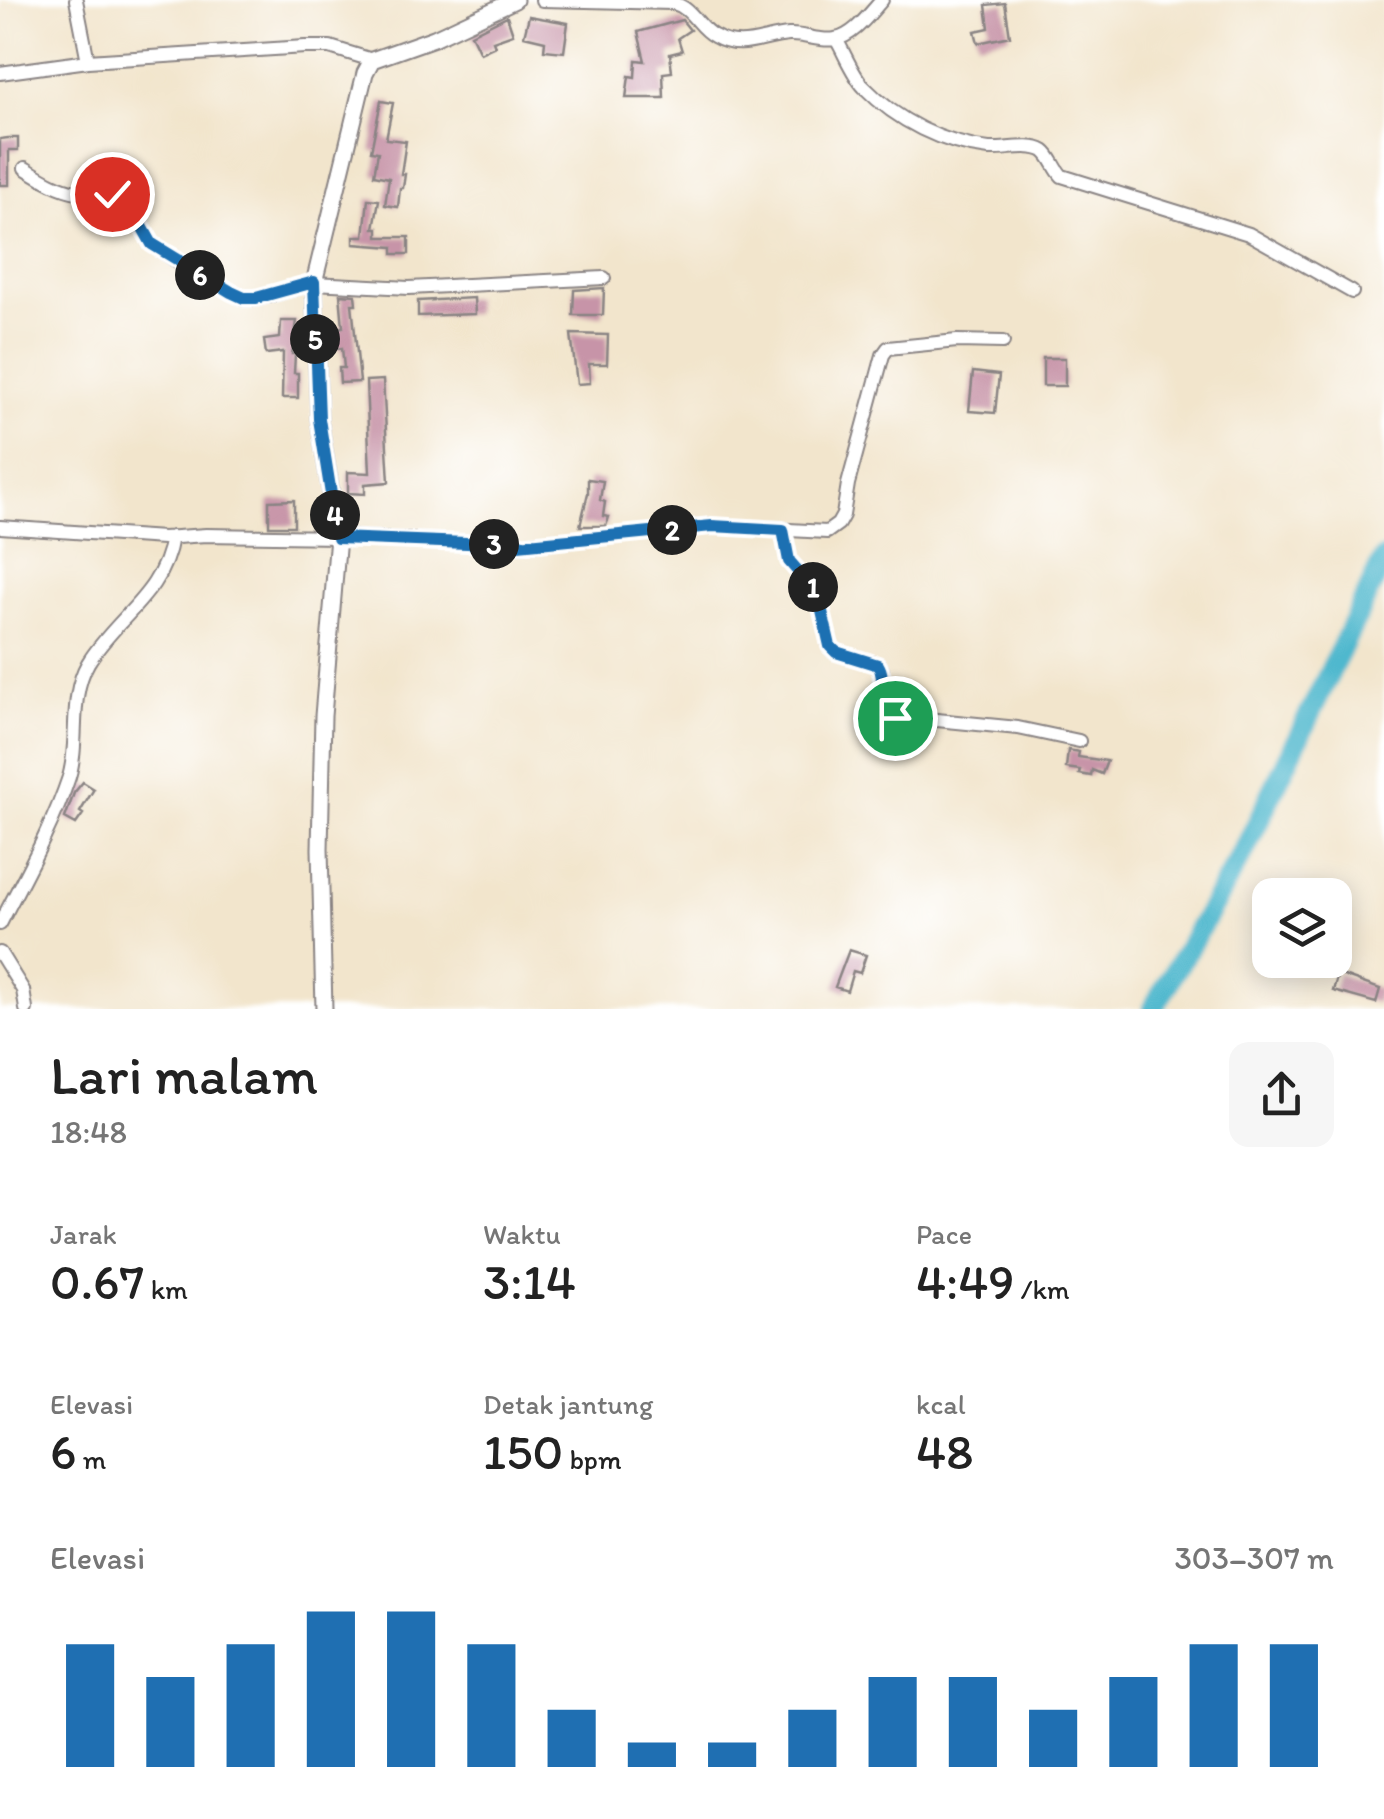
<!DOCTYPE html>
<html lang="id">
<head>
<meta charset="utf-8">
<style>
	:root { --surface:#fff; --page:#f6f6f6; --text:#222; --muted:#767676; --accent:#1f6fb2 }
	body { margin:0; font-family:Itim,sans-serif; background:var(--page); color:var(--text); height:100vh; display:flex; flex-direction:column; font-size:38px; white-space:nowrap }
	* { box-sizing:border-box; margin:0 }
	p { font-size:32px; color:var(--muted) }
	.icon { flex:none; width:55px; height:55px; fill:none; stroke:currentColor; stroke-width:2; stroke-linecap:round; stroke-linejoin:round }
	.map { position:relative; height:1009px; overflow:hidden }
	.side { display:flex; flex-direction:column; background:var(--surface); flex:1 }
	.side>* { flex:none }
	.controls { position:absolute; left:1252px; top:878px; display:grid; gap:20px }
	.controls a { display:grid; place-items:center; width:100px; height:100px; border-radius:20px; background:var(--surface); box-shadow:0 5px 25px #0003; font-size:50px }
	.pin { position:absolute; display:grid; place-items:center; width:85px; height:85px; color:#fff; margin:-42px; border:5px solid #fff; border-radius:50%; box-shadow:0 2px 10px #0007 }
	.km { position:absolute; width:50px; height:50px; margin:-25px; border-radius:50%; background:#222; color:#fff; font-size:28px; line-height:50px; text-align:center }
	.round { display:grid; place-items:center; flex:none; width:105px; height:105px; border-radius:20px; background:var(--page) }
	.overview { display:flex; align-items:center; justify-content:space-between; height:170px; padding:0 50px }
	h1 { font-size:55px; font-weight:600; line-height:75px }
	.figures { display:grid; grid-template-columns:repeat(3,1fr); gap:15px; height:170px; padding:10px 50px }
	.figures div { display:grid; align-content:center }
	.figures b { font-size:50px; font-weight:600 }
	.figures small { font-size:28px; font-weight:400 }
	.figures p { font-size:28px }
	.chart { height:280px; padding:20px 50px }
	.chart p { display:flex; justify-content:space-between }
	.chart svg { width:100%; height:180px; margin-top:10px; stroke:var(--accent); stroke-width:6 }
	.map>svg:first-child { display:block }
	.lines { fill:none; stroke-linecap:round; stroke-linejoin:round }
	.river { stroke:#50b8ce; stroke-width:22 }
	.building { fill:#c794a8 }
	.minor-casing { stroke:#8a8484; stroke-width:16 }
	.tertiary-casing { stroke:#8a8484; stroke-width:19 }
	.minor { stroke:#fff; stroke-width:12 }
	.tertiary { stroke:#fff; stroke-width:15 }
	.route-casing { stroke:#fff; stroke-width:20 }
	.route { stroke:#1f6fb2; stroke-width:12 }
</style>
</head>
<body>
<div class="map">
<svg width="1384" height="1009" viewBox="0 0 1384 1009">
	<rect width="100%" height="100%" fill="#fff"/>
	<filter id="ink" filterUnits="userSpaceOnUse"><feTurbulence type="fractalNoise" baseFrequency=".01" numOctaves="2"/><feDisplacementMap in="SourceGraphic" scale="20" xChannelSelector="R" yChannelSelector="G"/><feConvolveMatrix kernelMatrix="1 2 1 2 8 2 1 2 1" color-interpolation-filters="sRGB"/></filter>
	<filter id="wash" filterUnits="userSpaceOnUse"><feTurbulence type="fractalNoise" baseFrequency=".0048" numOctaves="4" result="noise"/><feDisplacementMap in="SourceGraphic" scale="40" xChannelSelector="R" yChannelSelector="G"/><feGaussianBlur stdDeviation="2.25" result="paint"/><feColorMatrix in="noise" values="0 0 0 0 0 0 0 0 0 0 0 0 0 0 0 0 0 1.4 0 .05"/><feComposite in="paint" operator="in"/></filter>
	<g filter="url(#wash)">
		<rect width="100%" height="100%" fill="#f2e5cc"/>
		<g class="lines">
			<!-- river -->
			<path class="river" d="M1153 1009 1245 849 1384 559"/>
		</g>
		<g id="blocks">
			<!-- building -->
			<path class="building" d="M1005 3 1010 36 978 43 975 31 989 28 986 5Z
				M507 16 513 34 493 41 495 46 480 53 471 34Z
				M529 16 568 23 564 52 544 50 545 41 524 36Z
				M682 20 690 30 678 38 682 51 670 54 672 72 663 73 664 98H626L629 76 635 77 636 60 645 61 638 32Z
				M381 101 393 103 386 139 406 141 401 174H405L403 188H400L398 207 385 205 389 178 374 175 378 152 371 151Z
				M8 138H18V150H9V185H0V139Z
				M368 199 379 200 374 228H378V237H409V254H393V247L354 244V236H364Z
				M604 288 603 315H573L574 290Z
				M340 294 355 295 356 304H352L360 382 340 383 339 368H344L342 348 328 350 327 330 343 327Z
				M474 298 475 314 418 316V301Z
				M281 321H297L292 354H295L294 373H298V398H282L283 352 266 354 264 340 280 338Z
				M571 334 608 335 607 364H589L590 383 577 384Z
				M1043 358H1065V386H1043Z
				M973 372 999 375 995 413 969 411Z
				M383 380 389 482 365 484V494L348 493V472L370 473 366 381Z
				M588 479 603 481 600 500 605 502 603 516 609 517 606 526H580L588 493Z
				M294 500V526H269V501Z
				M1068 750 1079 752 1078 757 1107 761 1102 774 1092 770 1091 776 1079 774 1080 770 1066 768Z
				M83 782 94 789 80 812 83 814 76 824 65 818 74 793Z
				M849 950 866 955 860 973 853 971 847 991 835 987Z
				M1338 974 1380 989 1376 1003 1333 991Z"/>
		</g>
	</g>
	<g filter="url(#ink)">
		<use href="#blocks" fill-opacity="0" stroke="#8a8484" stroke-width="2.5"/>
		<g class="lines">
			<defs>
				<path id="minor" d="M76 0 88 61
					M542 0 673 3C693 8 697 27 714 36 741 52 762 37 789 35 804 34 821 42 835 39 854 36 870 13 882 0
					M836 39C845 54 852 74 864 87 897 121 943 144 989 149 1005 150 1031 143 1044 151 1052 157 1055 169 1062 176L1249 234 1352 292
					M0 73 88 61 305 47H330L372 60
					M25 168C41 178 58 189 77 192 94 195 111 190 126 198L152 244 187 268 244 299H256L314 283 409 288 604 278
					M0 527 163 538 206 535 338 537 518 545 712 526 827 532 838 524 843 515 848 484 883 355 888 348 957 341 1003 342
					M783 530 789 561 818 594 830 647 835 652 879 665 882 670 879 694 886 715 1018 728 1079 741
					M0 924C24 877 52 828 69 777 80 741 68 698 88 663 116 617 163 595 172 537
					M0 953 23 990 26 1009"/>
				<path id="tertiary" d="M324 1009 320 849 323 716 338 537 319 419 314 283 365 73 372 60 434 38 515 0"/>
			</defs>
			<!-- minor casing -->
			<use href="#minor" class="minor-casing"/>
			<!-- tertiary casing -->
			<use href="#tertiary" class="tertiary-casing"/>
			<!-- minor -->
			<use href="#minor" class="minor"/>
			<!-- tertiary -->
			<use href="#tertiary" class="tertiary"/>
		</g>
	</g>
	<g class="lines" filter="url(#ink)">
		<defs>
			<path id="route" d="M112 194 126 198 152 244 231 292 244 298H256L314 282 319 419 338 538 518 545 712 526 783 530 789 561 818 594 830 646 836 652 878 665C888 681 874 696 886 715L895 718"/>
		</defs>
		<!-- route casing -->
		<use href="#route" class="route-casing"/>
		<!-- route -->
		<use href="#route" class="route"/>
	</g>
</svg>
<div class="controls">
<a><svg class="icon" aria-label="layers" viewBox="0 0 24 24"><path d="M12 4l9 5-9 5-9-5zM3 14l9 5 9-5"/></svg></a>
</div>
<div class="pin" style="left:895px;top:718px;background:#1e9e55"><svg class="icon" aria-label="arrive" viewBox="0 0 24 24"><path d="M6 21V4h12l-3 4 3 4H6"/></svg></div>
<div class="pin" style="left:112px;top:194px;background:#d93025"><svg class="icon" aria-label="check" viewBox="0 0 24 24"><path d="M5 12l5 5 9-10"/></svg></div>
<b class="km" style="left:813px;top:587px">1</b>
<b class="km" style="left:672px;top:530px">2</b>
<b class="km" style="left:494px;top:544px">3</b>
<b class="km" style="left:335px;top:515px">4</b>
<b class="km" style="left:315px;top:339px">5</b>
<b class="km" style="left:200px;top:275px">6</b>
</div>
<section class="side">
<div class="overview"><div><h1>Lari malam</h1><p>18:48</p></div><a class="round"><svg class="icon" aria-label="share" viewBox="0 0 24 24"><path d="M12 15V3M7 8l5-5 5 5M5 13v7h14v-7"/></svg></a></div>
<div class="figures">
<div><p>Jarak</p><b>0.67<small> km</small></b></div>
<div><p>Waktu</p><b>3:14</b></div>
<div><p>Pace</p><b>4:49<small> /km</small></b></div>
</div>
<div class="figures">
<div><p>Elevasi</p><b>6<small> m</small></b></div>
<div><p>Detak jantung</p><b>150<small> bpm</small></b></div>
<div><p>kcal</p><b>48</b></div>
</div>
<div class="chart"><p><span>Elevasi</span>303–307 m</p>
<svg viewBox="0 0 160 44" preserveAspectRatio="none"><path d="M5 44V14M15 44V22M25 44V14M35 44V6M45 44V6M55 44V14M65 44V30M75 44V38M85 44V38M95 44V30M105 44V22M115 44V22M125 44V30M135 44V22M145 44V14M155 44V14"/></svg>
</div>
</section>
</body>
</html>
